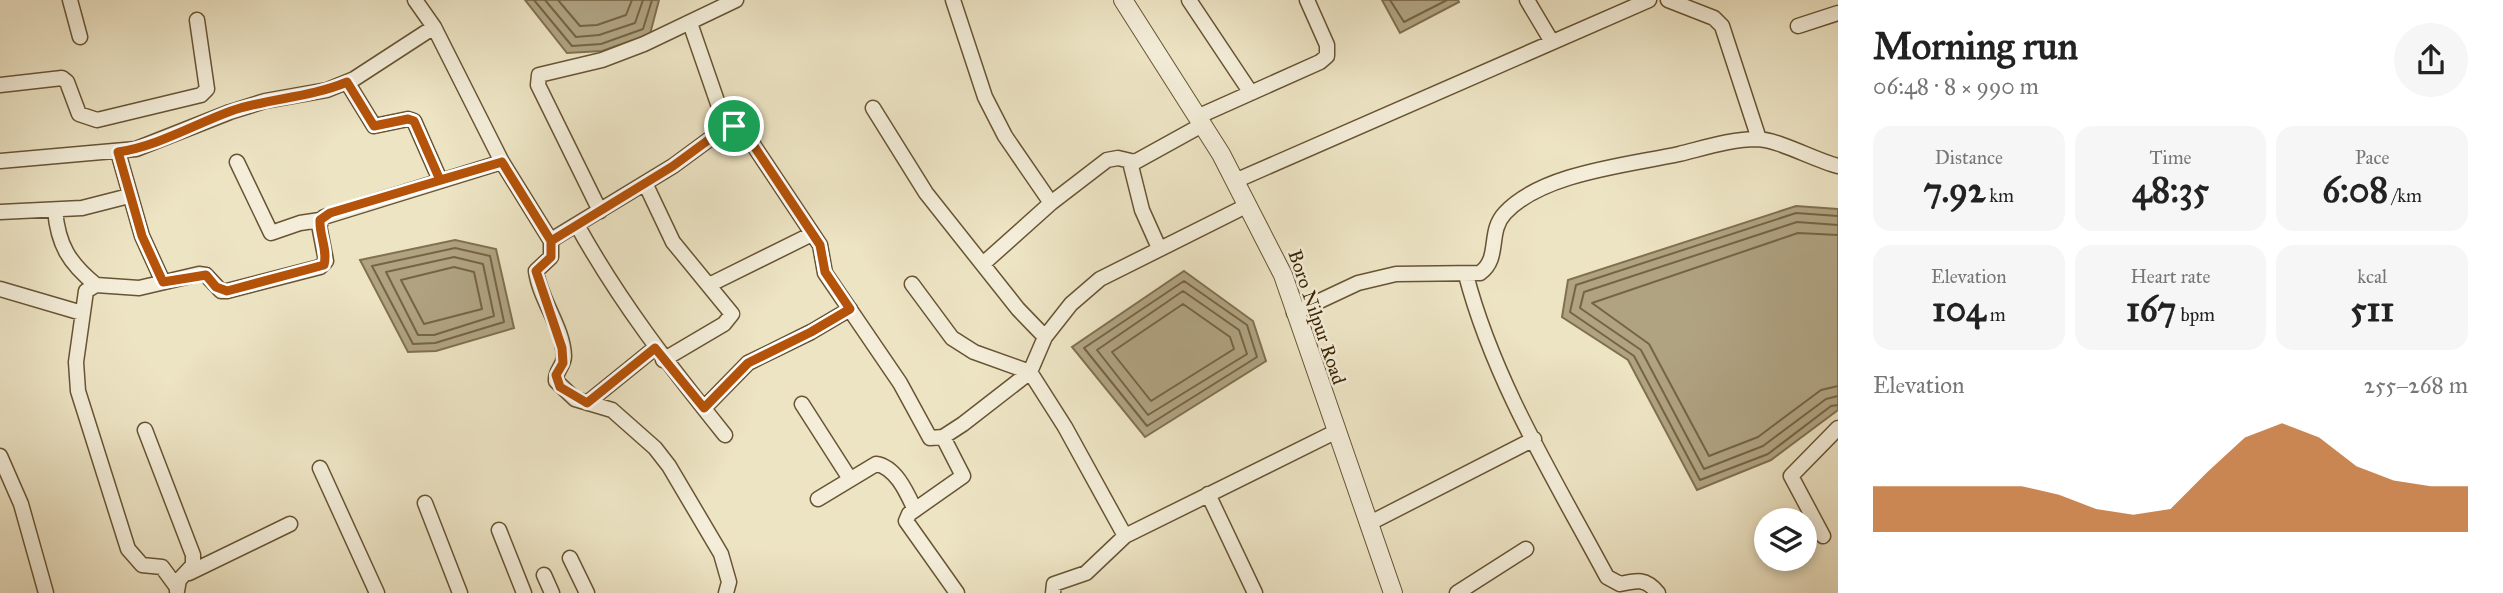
<!DOCTYPE html>
<html lang="en">
<head>
<meta charset="utf-8">
<style>
	:root { --surface:#fff; --page:#f6f6f6; --text:#222; --muted:#767676; --accent:#b45309 }
	body { margin:0; font-family:"IM FELL Great Primer",serif; background:var(--page); color:var(--text); height:100vh; display:flex; flex-direction:column; font-size:26px; white-space:nowrap }
	* { box-sizing:border-box; margin:0 }
	p { font-size:23px; color:var(--muted) }
	.icon { flex:none; width:38px; height:38px; fill:none; stroke:currentColor; stroke-width:2; stroke-linecap:round; stroke-linejoin:round }
	.map { position:relative; flex:1; overflow:hidden }
	.sheet { display:flex; flex-direction:column; background:var(--surface); width:665px }
	.sheet>* { flex:none }
	.controls { position:absolute; left:1754px; top:508px; display:grid; gap:14px }
	.controls a { display:grid; place-items:center; width:63px; height:63px; border-radius:50%; background:var(--surface); box-shadow:0 4px 10px #0003; font-size:35px }
	.pin { position:absolute; display:grid; place-items:center; width:60px; height:60px; color:#fff; margin:-30px; border:4px solid #fff; border-radius:50%; box-shadow:0 2px 7px #0007 }
	.round { display:grid; place-items:center; flex:none; width:74px; height:74px; border-radius:37px; background:var(--page) }
	.summary { display:flex; align-items:center; justify-content:space-between; height:119px; padding:0 35px }
	h1 { font-size:38px; font-weight:700; line-height:52px }
	.stats { display:grid; grid-template-columns:repeat(3,1fr); gap:10px; height:119px; padding:7px 35px }
	.stats div { display:grid; align-content:center; border-radius:18px; background:var(--page); text-align:center }
	.stats b { font-size:35px; font-weight:700 }
	.stats small { font-size:19px; font-weight:400 }
	.stats p { font-size:19px }
	.chart { height:196px; padding:14px 35px }
	.chart p { display:flex; justify-content:space-between }
	.chart svg { width:100%; height:126px; margin-top:7px; fill:var(--accent); opacity:.7 }
	main { display:flex; flex:1; min-height:0 }
	.map>svg:first-child { display:block }
	.water { fill:#b0a382; stroke:#81704e; stroke-width:2 }
	.lines { fill:none; stroke-linecap:round; stroke-linejoin:round }
	.shore { stroke:#766442; stroke-width:2 }
	.minor-casing { stroke:#685432; stroke-width:17 }
	.tertiary-casing { stroke:#685432; stroke-width:20 }
	.minor { stroke:#f3edd9; stroke-width:14 }
	.tertiary { stroke:#f3edd9; stroke-width:18 }
	.route-casing { stroke:#fff; stroke-width:14 }
	.route { stroke:#b45309; stroke-width:9 }
	.labels { text-anchor:middle; dominant-baseline:central; stroke-width:5; stroke-linejoin:round; paint-order:stroke }
	.street-label { font-size:19px; fill:#3b2401; stroke:#f3edd9 }
</style>
</head>
<body>
<main>
<div class="map">
<svg width="1838" height="593" viewBox="0 0 1838 593">
	<rect width="100%" height="100%" fill="#ede4c4"/>
	<filter id="stains"><feTurbulence type="fractalNoise" baseFrequency=".00286" numOctaves="4"/><feColorMatrix values="0 0 0 0 .2 0 0 0 0 .09 0 0 0 0 .02 0 0 0 .5 -.17"/></filter>
	<radialGradient id="worn" r=".72"><stop offset=".6" stop-color="#630" stop-opacity="0"/><stop offset="1" stop-color="#630" stop-opacity=".3"/></radialGradient>
	<!-- water -->
	<path class="water" d="M525 0H659L650 34 602 51 567 53Z
		M1382 0H1458L1459 2 1400 33Z
		M1796 206 1838 209V410L1771 460 1697 490 1628 360 1562 317 1568 280Z
		M455 240 496 249 514 328 436 351 408 352 360 260Z
		M1184 271 1253 321 1266 361 1145 437 1072 347Z"/>
	<g class="lines">
		<!-- shore -->
		<path class="shore" d="M534 0 572 46 601 44 643 29 652 0
			M545 0 576 37 599 35 635 23 643 0
			M558 0 580 26 597 25 626 15 632 0
			M1390 0 1404 22 1447 0
			M1838 216 1796 213 1576 285 1570 312 1634 356 1700 480 1768 454 1831 406 1838 405
			M1838 225 1797 222 1584 292 1580 308 1641 350 1704 469 1763 446 1826 399 1838 396
			M1838 235 1798 233 1592 303 1649 344 1709 456 1758 437 1821 390 1838 386
			M455 248 490 256 504 322 435 343 413 344 372 266Z
			M454 257 483 264 494 316 434 335H418L386 272Z
			M454 267 474 272 482 309 424 324 401 280Z
			M1184 281 1247 325 1257 357 1147 426 1084 348Z
			M1183 291 1239 330 1247 354 1148 415 1097 350Z
			M1183 304 1230 337 1234 349 1151 401 1112 352Z"/>
		<defs>
			<path id="minor" d="M70 0 80 37
				M415 0 434 27 502 162 551 241
				M953 0 985 97 1005 136 1051 203
				M1189 0 1251 93
				M1527 0 1552 42
				M1668 0 1714 18 1722 26 1759 139
				M690 23 726 127 742 129 748 137 820 245 825 273 900 383 930 438 943 437 963 424 1030 372 1045 337 1071 304 1100 279 1248 205
				M1798 26 1838 13
				M347 82 374 126 408 119 414 121 440 180
				M0 85 62 78 67 82 79 114 97 120 201 95 207 89 197 20
				M873 108 926 193 1018 309 1045 337
				M1197 117 1320 62 1327 56V45L1307 0
				M118 152 142 236 163 282
				M0 161 136 149 230 112 265 101 327 90 354 79 434 27
				M237 162 271 233 300 223 320 220
				M1130 162 1142 210 1159 248
				M1235 181 1649 0
				M645 183 673 242 732 314 724 324 663 360
				M55 210C58 245 69 263 96 285
				M600 211 538 85 539 75 602 60 644 44 736 0
				M0 212 82 208 129 196
				M577 225C621 304 669 365 725 435
				M984 263 1051 203 1107 160 1118 158 1135 162 1202 125
				M1466 275C1494 382 1555 480 1607 577L1620 584C1637 580 1646 578 1658 593
				M912 284 952 338 974 352 1030 372 1065 427 1125 536 1335 432
				M709 285 812 234
				M0 289 82 313
				M1294 313 1358 283 1396 274 1480 273C1501 258 1487 232 1505 213 1542 173 1628 165 1679 154 1704 148 1732 139 1757 139 1780 140 1814 160 1838 166
				M587 403 655 348
				M802 404 850 479
				M704 408 748 363 811 332 850 309
				M145 430 193 555V565L179 580 177 591
				M943 437 963 476 909 514 906 521 957 593
				M0 456 21 504 46 593
				M320 468 377 593
				M1208 494 1255 593
				M818 499 876 464C896 467 907 493 915 510
				M425 503 460 593
				M1368 524 1534 439
				M499 530 524 593
				M1823 536 1791 476 1838 428
				M570 558 587 593
				M189 573 290 524
				M544 575 552 593
				M176 586 162 567 142 565 128 549 78 391 76 362 86 291 96 285 139 288 199 274 206 275 221 291H227L320 267 326 261 319 225 324 217 502 162
				M726 593 729 582 721 554 669 466 655 448 612 410 575 399 556 381C555 371 564 366 564 356 563 327 540 300 536 271L551 257V241L556 237 673 166 726 127
				M1053 593 1054 584 1086 573 1125 536
				M1457 593 1526 549"/>
			<path id="tertiary" d="M1123 0 1221 154 1283 275 1393 593"/>
		</defs>
		<!-- minor casing -->
		<use href="#minor" class="minor-casing"/>
		<!-- tertiary casing -->
		<use href="#tertiary" class="tertiary-casing"/>
		<!-- minor -->
		<use href="#minor" class="minor"/>
		<!-- tertiary -->
		<use href="#tertiary" class="tertiary"/>
	</g>
	<g class="lines">
		<defs>
			<path id="route" d="M734 126 726 127 673 166 551 241 502 162 330 213 320 220C319 235 328 250 324 265L227 291 216 287 206 275 163 282 142 236 118 152C158 146 193 125 231 111 269 98 309 98 347 82L374 126 408 119 414 121 440 180 502 162 551 241V257L536 271 562 348 563 363 556 375 560 387 587 403 655 348 704 408 748 363 811 332 850 309 825 272 820 245 748 137 742 129 734 126"/>
		</defs>
		<!-- route casing -->
		<use href="#route" class="route-casing"/>
		<!-- route -->
		<use href="#route" class="route"/>
	</g>
	<g class="labels">
		<!-- street labels -->
		<g class="street-label">
			<text transform="translate(1317 317) rotate(71)">Boro Nilpur Road</text>
		</g>
	</g>
	<rect width="100%" height="100%" filter="url(#stains)"/>
	<rect width="100%" height="100%" fill="url(#worn)"/>
</svg>
<div class="controls">
<a><svg class="icon" aria-label="layers" viewBox="0 0 24 24"><path d="M12 4l9 5-9 5-9-5zM3 14l9 5 9-5"/></svg></a>
</div>
<div class="pin" style="left:734px;top:126px;background:#1e9e55"><svg class="icon" aria-label="arrive" viewBox="0 0 24 24"><path d="M6 21V4h12l-3 4 3 4H6"/></svg></div>
</div>
<section class="sheet">
<div class="summary"><div><h1>Morning run</h1><p>06:48 · 8 × 990 m</p></div><a class="round"><svg class="icon" aria-label="share" viewBox="0 0 24 24"><path d="M12 15V3M7 8l5-5 5 5M5 13v7h14v-7"/></svg></a></div>
<div class="stats">
<div><p>Distance</p><b>7.92<small> km</small></b></div>
<div><p>Time</p><b>48:35</b></div>
<div><p>Pace</p><b>6:08<small> /km</small></b></div>
</div>
<div class="stats">
<div><p>Elevation</p><b>104<small> m</small></b></div>
<div><p>Heart rate</p><b>167<small> bpm</small></b></div>
<div><p>kcal</p><b>511</b></div>
</div>
<div class="chart"><p><span>Elevation</span>255–268 m</p>
<svg viewBox="0 0 160 44" preserveAspectRatio="none"><path d="M0 44V28L10 28L20 28L30 28L40 28L50 31L60 36L70 38L80 36L90 23L100 11L110 6L120 11L130 21L140 26L150 28L160 28V44z"/></svg>
</div>
</section>
</main>
</body>
</html>
